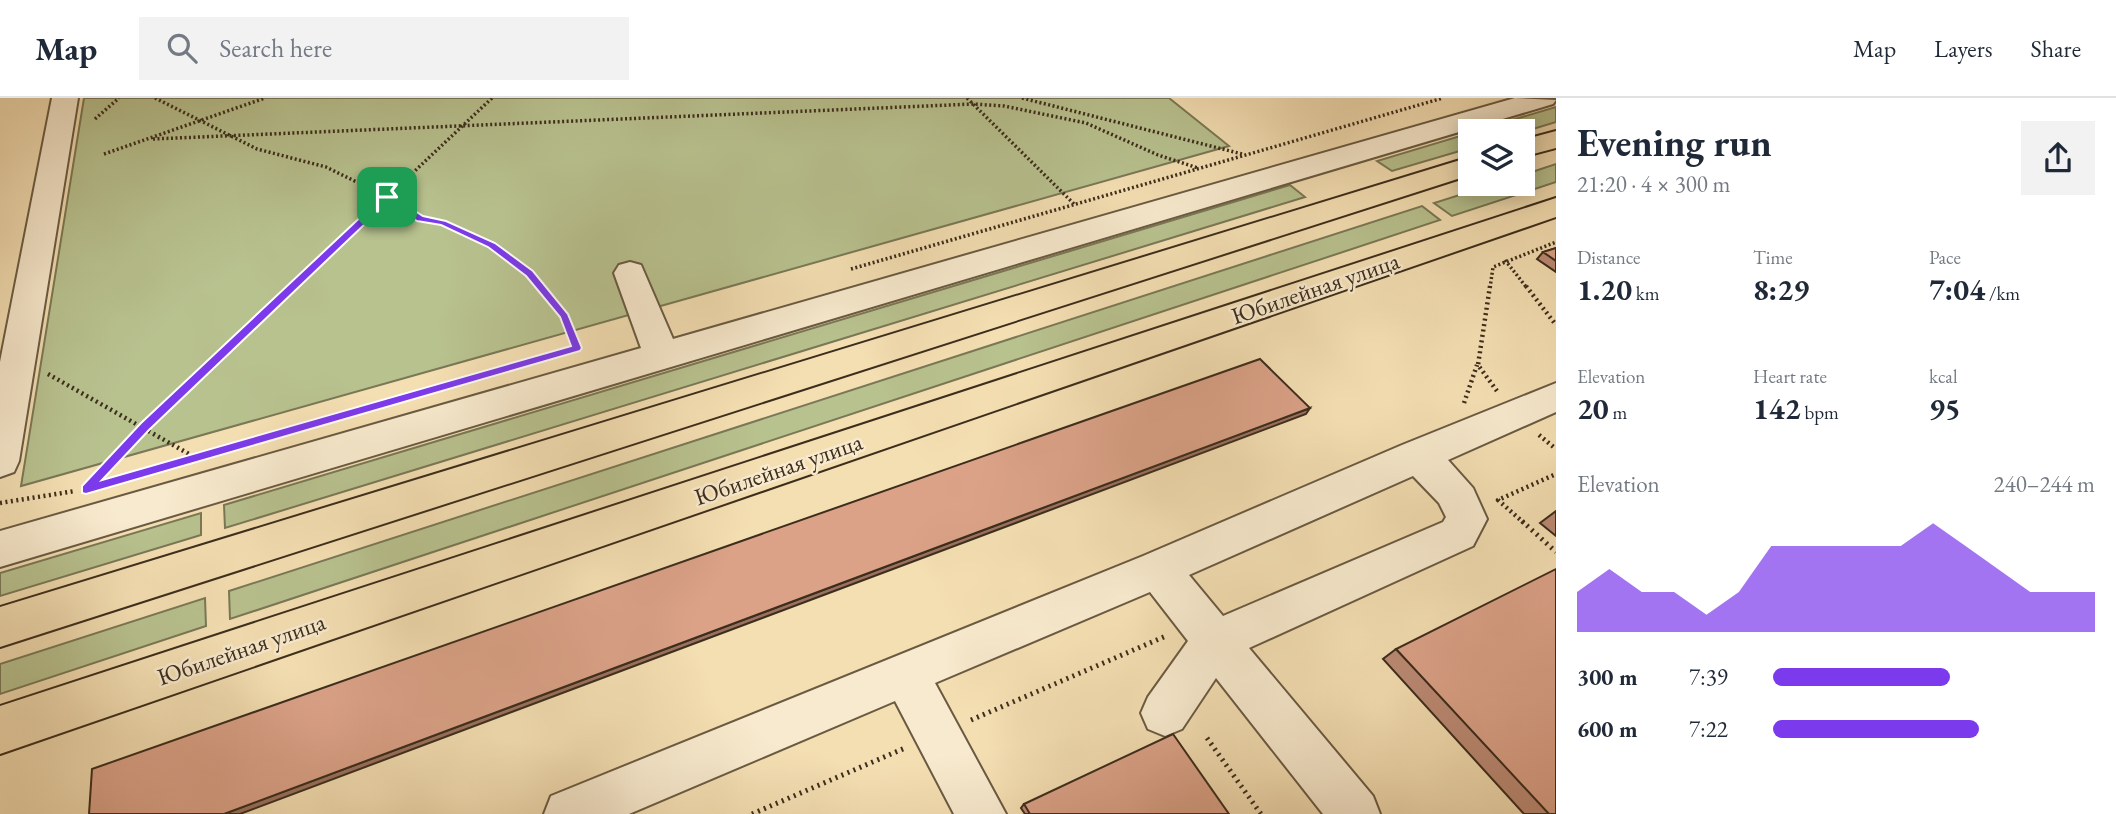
<!DOCTYPE html>
<html lang="en">
<head>
<meta charset="utf-8">
<style>
	:root { --surface:#fff; --page:#f2f2f3; --text:#1f2937; --muted:#747a83; --line:#e0e1e3; --accent:#7c3aed }
	body { margin:0; font-family:"EB Garamond",serif; background:var(--page); color:var(--text); height:100vh; display:flex; flex-direction:column; font-size:26px; white-space:nowrap }
	* { box-sizing:border-box; margin:0 }
	p { font-size:23px; color:var(--muted) }
	.icon { flex:none; width:38px; height:38px; fill:none; stroke:currentColor; stroke-width:2; stroke-linecap:round; stroke-linejoin:round }
	.map { position:relative; flex:1; overflow:hidden }
	.details { display:flex; flex-direction:column; background:var(--surface); width:560px }
	.details>* { flex:none }
	.tools { position:absolute; left:1458px; top:21px; display:grid; gap:14px }
	.tools a { display:grid; place-items:center; width:77px; height:77px; border-radius:0px; background:var(--surface); box-shadow:0 4px 18px #0003; font-size:35px }
	.pin { position:absolute; display:grid; place-items:center; width:60px; height:60px; color:#fff; margin:-30px; border-radius:14px; box-shadow:0 4px 10px #0006 }
	.round { display:grid; place-items:center; flex:none; width:74px; height:74px; border-radius:0px; background:var(--page) }
	.summary { display:flex; align-items:center; justify-content:space-between; height:119px; padding:0 21px }
	h1 { font-size:38px; font-weight:700; line-height:52px }
	.figures { display:grid; grid-template-columns:repeat(3,1fr); gap:10px; height:119px; padding:7px 21px }
	.figures div { display:grid; align-content:center }
	.figures b { font-size:30px; font-weight:700 }
	.figures small { font-size:19px; font-weight:400 }
	.figures p { font-size:19px }
	.chart { height:196px; padding:14px 21px }
	.chart p { display:flex; justify-content:space-between }
	.chart svg { width:100%; height:126px; margin-top:7px; fill:var(--accent); opacity:.7 }
	ul { padding:0 21px; list-style:none; font-size:23px }
	li { display:grid; grid-template-columns:112px 84px 1fr; align-items:center; height:52px }
	li i { height:18px; border-radius:9px; background:var(--accent) }
	header { display:flex; align-items:center; gap:42px; box-sizing:border-box; height:98px; padding:0 35px; background:var(--surface); border-bottom:2px solid var(--line) }
	header strong { font-size:33px }
	nav { display:flex; gap:38px; margin-inline-start:auto; font-size:24px }
	.search { width:490px; height:63px; background:var(--page); display:flex; align-items:center; gap:18px; box-sizing:border-box; padding:0 24px; border-radius:0px; color:var(--muted); font-size:26px }
	main { display:flex; flex:1; min-height:0 }
	.map>svg:first-child { display:block }
	.green { fill:#b8c28f; stroke:#7a7856; stroke-width:2 }
	.lines { fill:none; stroke-linecap:round; stroke-linejoin:round }
	.minor-casing { stroke:#6a5a42; stroke-width:4 }
	.major-casing { stroke:#3c2d1c; stroke-width:4 }
	.path-far2 { stroke:#3c2d1c; stroke-width:3.5; stroke-dasharray:2 2.5; stroke-linecap:butt }
	.path-far1 { stroke:#3c2d1c; stroke-width:4.5; stroke-dasharray:2 3.5; stroke-linecap:butt }
	.path { stroke:#3c2d1c; stroke-width:5; stroke-dasharray:2 4.5; stroke-linecap:butt }
	.minor { fill:#f8eace; fill-rule:evenodd }
	.major { fill:#f4dfb3; fill-rule:evenodd }
	.wall { fill:#bc8b75; stroke:#3c2d1c; stroke-width:2 }
	.shaded-wall { fill:#99715f; stroke:#3c2d1c; stroke-width:2 }
	.building { fill:#dba288; stroke:#3c2d1c; stroke-width:2 }
	.route { fill:#7c3aed; stroke:#fff; stroke-width:2; fill-rule:evenodd }
	.labels { text-anchor:middle; dominant-baseline:central; stroke-width:5; stroke-linejoin:round; paint-order:stroke }
	.street-label { font-size:24px; fill:#3c2d1c; stroke:#f8eace }
</style>
</head>
<body>
<header>
<strong>Map</strong>
<div class="search"><svg class="icon" aria-label="search" viewBox="0 0 24 24"><circle cx="10" cy="10" r="6"/><path d="M15 15l6 6"/></svg>Search here</div>
<nav><a>Map</a><a>Layers</a><a>Share</a></nav>
</header>
<main>
<div class="map">
<svg width="1556" height="716" viewBox="0 0 1556 716">
	<rect width="100%" height="100%" fill="#f4dfb3"/>
	<filter id="stains"><feTurbulence type="fractalNoise" baseFrequency=".00286" numOctaves="4"/><feColorMatrix values="0 0 0 0 .2 0 0 0 0 .09 0 0 0 0 .02 0 0 0 .5 -.17"/></filter>
	<radialGradient id="worn" r=".72"><stop offset=".6" stop-color="#630" stop-opacity="0"/><stop offset="1" stop-color="#630" stop-opacity=".3"/></radialGradient>
	<!-- green -->
	<path class="green" d="M84 0H1169L1229 48 21 388Z
		M1556 9V24L1523 34 1475 33Z
		M1470 35V50L1392 73 1377 63Z
		M1556 66V84L1452 118 1434 105 1494 86H1522L1523 77Z
		M1290 87 1305 99 225 430 224 407Z
		M1422 108 1440 122 230 521 229 493Z
		M201 415V437L0 498V475Z
		M205 500 206 528 0 596V566Z"/>
	<g class="lines">
		<defs>
			<path id="minor" d="M52 0H78L19 363 14 374 0 379V264Z
				M1515 0 1556 2 1553 6 0 469V433L641 250 614 175 619 167 630 164 641 167 673 241Z
				M1556 285V314L1448 362 1473 390 1487 421 1473 448 1249 550 1373 698 1380 716H1323L1216 580 1182 631 1165 638 1148 631 1141 615 1148 599 1188 543 1150 494 935 585 1006 716H954L895 603 629 716H544L551 698 1143 458 1402 347ZM1413 378 1439 405 1446 419 1443 424 1223 518 1189 477Z"/>
			<path id="major" d="M1556 33V50L1522 59V42Z
				M1470 59V77L0 549V509Z
				M1556 100V119L0 656V608Z"/>
		</defs>
		<!-- minor casing -->
		<use href="#minor" class="minor-casing"/>
		<!-- major casing -->
		<use href="#major" class="major-casing"/>
		<!-- path-far2 -->
		<path class="path-far2" d="M155 0 257 51 326 69 387 99 420 121 443 125 491 147 530 176 542 190
			M967 0 1074 106
			M1022 0 1242 56
			M95 21 119 0
			M153 41 973 6 1004 8 1086 25 1158 57 1198 70
			M104 56 265 0
			M1505 162 1527 190
			M851 171 1443 0
			M291 190 492 0
			M1490 190 1493 169 1556 144"/>
		<!-- path-far1 -->
		<path class="path-far1" d="M540 188 565 218 577 250
			M1490 188 1478 267 1497 293
			M1526 188 1556 227
			M48 276 196 360
			M1464 305 1477 267
			M1539 337 1556 351
			M87 390 145 328 293 188
			M0 405 75 393
			M1524 425 1498 402 1556 376"/>
		<!-- path -->
		<path class="path" d="M1522 423 1556 454
			M971 622 1166 538
			M1207 640 1261 716
			M752 716 905 650"/>
		<!-- minor -->
		<use href="#minor" class="minor"/>
		<!-- major -->
		<use href="#major" class="major"/>
	</g>
	<!-- wall -->
	<path class="wall" d="M1556 150V174L1537 161 1543 154Z
		M1556 413V438L1540 425Z
		M1396 551 1556 716H1524L1383 561Z
		M1024 706 1229 716H1025L1021 710Z"/>
	<!-- shaded-wall -->
	<path class="shaded-wall" d="M1310 310 1306 316 240 716H224Z"/>
	<!-- building -->
	<path class="building" d="M1556 150V163L1543 154Z
		M1260 261 1310 310 224 716H89L92 671Z
		M1556 471V716H1549L1396 551Z
		M1173 636 1229 716H1030L1024 706Z"/>
	<!-- route -->
	<path class="route" d="M384 97H390L423 118 446 123 495 145 533 173 568 216 582 250 580 253 86 396 82 395V388L141 325ZM388 104 417 123 441 127 488 149 526 178 560 219 571 248 102 382 149 332Z"/>
	<g class="labels">
		<!-- street labels -->
		<g class="street-label">
			<text transform="translate(1315 190) rotate(-19)">Юбилейная улица</text>
			<text transform="translate(778 371) rotate(-19)">Юбилейная улица</text>
			<text transform="translate(241 551) rotate(-19)">Юбилейная улица</text>
		</g>
	</g>
	<rect width="100%" height="100%" filter="url(#stains)"/>
	<rect width="100%" height="100%" fill="url(#worn)"/>
</svg>
<div class="tools">
<a><svg class="icon" aria-label="layers" viewBox="0 0 24 24"><path d="M12 4l9 5-9 5-9-5zM3 14l9 5 9-5"/></svg></a>
</div>
<div class="pin" style="left:387px;top:99px;background:#1e9e55"><svg class="icon" aria-label="arrive" viewBox="0 0 24 24"><path d="M6 21V4h12l-3 4 3 4H6"/></svg></div>
</div>
<section class="details">
<div class="summary"><div><h1>Evening run</h1><p>21:20 · 4 × 300 m</p></div><a class="round"><svg class="icon" aria-label="share" viewBox="0 0 24 24"><path d="M12 15V3M7 8l5-5 5 5M5 13v7h14v-7"/></svg></a></div>
<div class="figures">
<div><p>Distance</p><b>1.20<small> km</small></b></div>
<div><p>Time</p><b>8:29</b></div>
<div><p>Pace</p><b>7:04<small> /km</small></b></div>
</div>
<div class="figures">
<div><p>Elevation</p><b>20<small> m</small></b></div>
<div><p>Heart rate</p><b>142<small> bpm</small></b></div>
<div><p>kcal</p><b>95</b></div>
</div>
<div class="chart"><p><span>Elevation</span>240–244 m</p>
<svg viewBox="0 0 160 44" preserveAspectRatio="none"><path d="M0 44V30L10 22L20 30L30 30L40 38L50 30L60 14L70 14L80 14L90 14L100 14L110 6L120 14L130 22L140 30L150 30L160 30V44z"/></svg>
</div>
<ul>
<li><b>300 m</b>7:39<i style="width:55%"></i></li>
<li><b>600 m</b>7:22<i style="width:64%"></i></li>
</ul>
</section>
</main>
</body>
</html>
